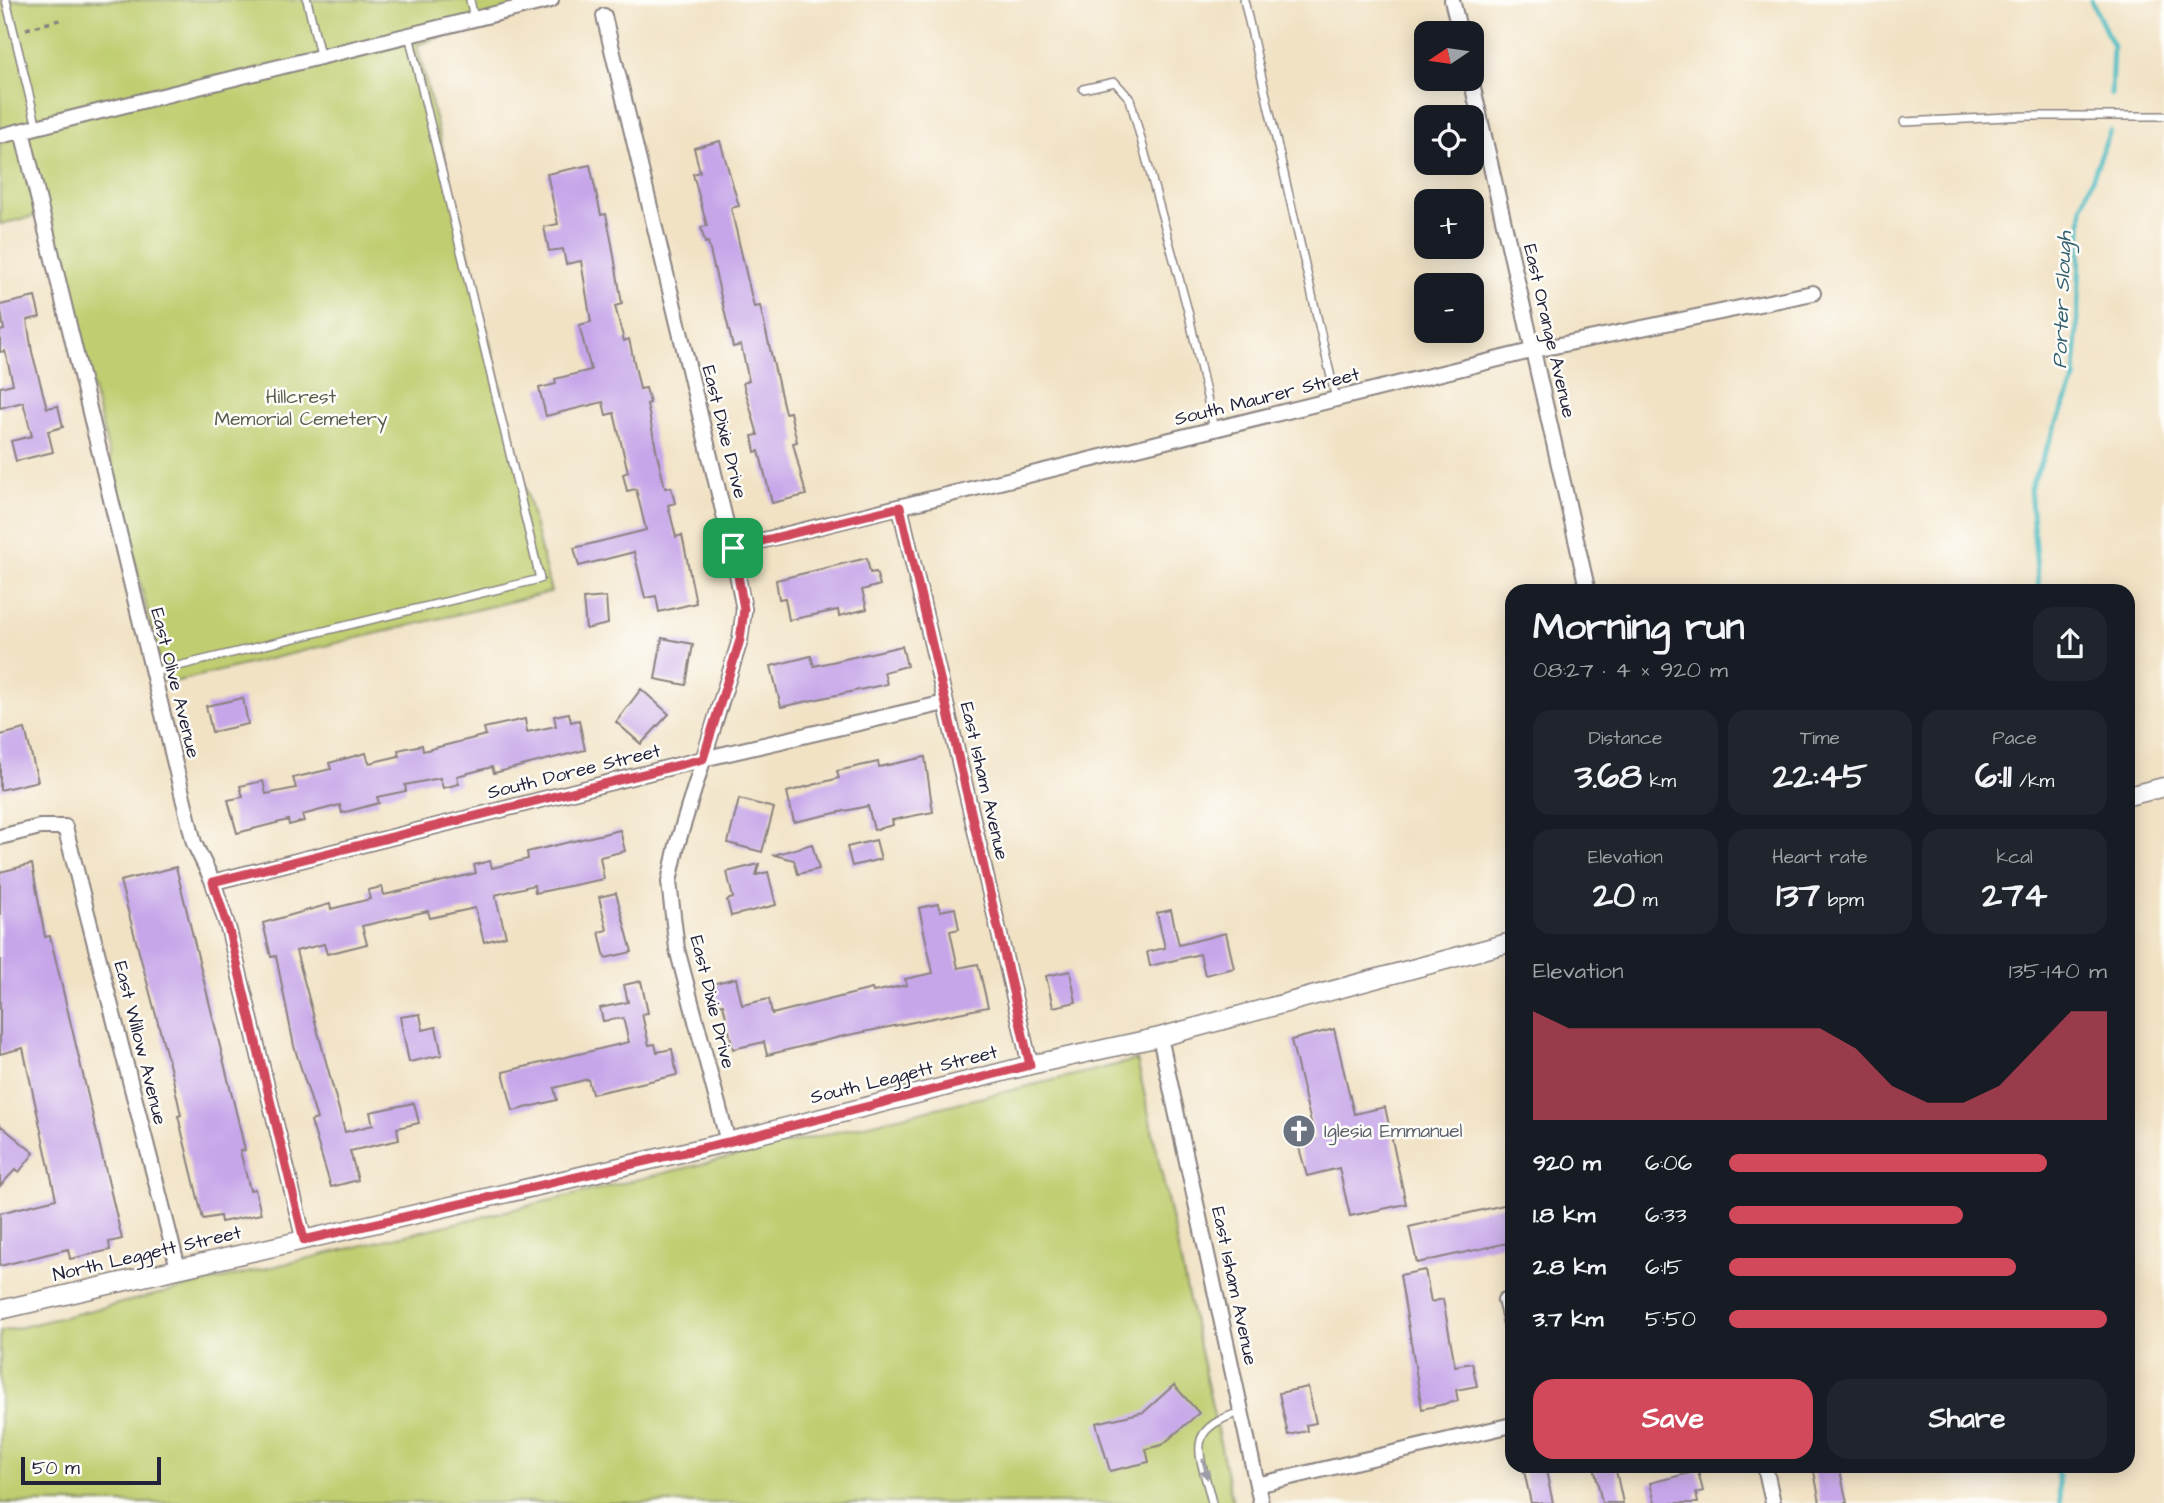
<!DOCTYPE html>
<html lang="en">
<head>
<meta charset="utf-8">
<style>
	:root { --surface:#171b24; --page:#20242c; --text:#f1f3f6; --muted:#9ea1a6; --accent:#d1495b }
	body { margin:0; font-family:"Architects Daughter",sans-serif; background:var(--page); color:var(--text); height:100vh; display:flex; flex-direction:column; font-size:26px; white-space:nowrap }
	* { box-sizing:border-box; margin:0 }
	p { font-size:23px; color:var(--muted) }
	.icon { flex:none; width:38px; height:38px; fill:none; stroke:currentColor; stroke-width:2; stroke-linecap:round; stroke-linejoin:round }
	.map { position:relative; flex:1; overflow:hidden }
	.panel { position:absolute; left:1505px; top:584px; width:630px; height:889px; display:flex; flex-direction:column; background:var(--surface); border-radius:21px; box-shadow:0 4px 18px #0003 }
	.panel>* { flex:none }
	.needle { width:46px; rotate:257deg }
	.buttons { position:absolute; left:1414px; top:21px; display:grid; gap:14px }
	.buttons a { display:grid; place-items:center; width:70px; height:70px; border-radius:14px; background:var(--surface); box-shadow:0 4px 18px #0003; font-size:35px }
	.scale { position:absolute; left:21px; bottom:18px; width:140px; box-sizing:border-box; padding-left:7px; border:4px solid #22223b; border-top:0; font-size:19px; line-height:24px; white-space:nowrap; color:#22223b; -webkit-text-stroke:5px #fdfcf7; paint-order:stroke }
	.pin { position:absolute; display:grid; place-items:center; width:60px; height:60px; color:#fff; margin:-30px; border-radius:14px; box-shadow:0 4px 10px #0006 }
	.round { display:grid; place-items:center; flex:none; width:74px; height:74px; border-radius:21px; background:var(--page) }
	.overview { display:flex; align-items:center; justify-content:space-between; height:119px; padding:0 28px }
	h1 { font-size:38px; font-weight:700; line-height:52px }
	.metrics { display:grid; grid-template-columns:repeat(3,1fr); gap:10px; height:119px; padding:7px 28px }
	.metrics div { display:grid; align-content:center; border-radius:18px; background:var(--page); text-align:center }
	.metrics b { font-size:35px; font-weight:700 }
	.metrics small { font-size:19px; font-weight:400 }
	.metrics p { font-size:19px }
	.chart { height:196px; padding:14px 28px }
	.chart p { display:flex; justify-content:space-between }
	.chart svg { width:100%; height:126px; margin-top:7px; fill:var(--accent); opacity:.7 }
	.cta { display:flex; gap:14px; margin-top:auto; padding:14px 28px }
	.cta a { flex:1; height:80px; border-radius:21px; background:var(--accent); color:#fff; font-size:28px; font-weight:700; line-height:80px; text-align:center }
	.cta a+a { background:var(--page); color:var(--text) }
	ul { padding:0 28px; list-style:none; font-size:23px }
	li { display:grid; grid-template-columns:112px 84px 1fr; align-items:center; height:52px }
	li i { height:18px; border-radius:9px; background:var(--accent) }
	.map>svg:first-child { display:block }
	.green { fill:#c0cd6f; stroke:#717855; stroke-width:2 }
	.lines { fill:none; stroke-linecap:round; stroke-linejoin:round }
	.stream { stroke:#4dbcc2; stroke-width:5 }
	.building { fill:#c6a5e9 }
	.service-casing { stroke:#8a8280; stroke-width:10 }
	.minor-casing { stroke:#8a8280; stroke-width:18 }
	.tertiary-casing { stroke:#8a8280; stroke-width:21 }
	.path { stroke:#8a8280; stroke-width:3.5; stroke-dasharray:5 5; stroke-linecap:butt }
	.service { stroke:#fff; stroke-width:7 }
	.minor { stroke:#fff; stroke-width:14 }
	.tertiary { stroke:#fff; stroke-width:18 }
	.oneway { fill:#9c9ca7 }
	.route-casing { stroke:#fff; stroke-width:14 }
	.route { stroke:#d1495b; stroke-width:9 }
	.labels { text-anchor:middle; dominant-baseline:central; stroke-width:5; stroke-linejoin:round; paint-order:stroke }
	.street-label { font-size:19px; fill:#22223b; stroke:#fdfcf7 }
	.park-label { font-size:19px; fill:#595e4d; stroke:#fdfcf7 }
	.worship-label { font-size:19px; fill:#5b616d; stroke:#fdfcf7; text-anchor:start }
	.water-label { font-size:21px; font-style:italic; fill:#336071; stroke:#fdfcf7 }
</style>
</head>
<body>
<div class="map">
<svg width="2164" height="1503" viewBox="0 0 2164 1503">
	<rect width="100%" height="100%" fill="#fdfcf7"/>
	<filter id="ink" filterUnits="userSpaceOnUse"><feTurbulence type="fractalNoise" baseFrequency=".0143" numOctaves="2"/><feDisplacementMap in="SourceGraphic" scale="14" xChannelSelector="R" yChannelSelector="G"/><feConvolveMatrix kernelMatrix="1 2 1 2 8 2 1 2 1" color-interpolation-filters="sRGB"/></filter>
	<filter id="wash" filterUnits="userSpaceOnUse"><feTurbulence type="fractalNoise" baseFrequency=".00686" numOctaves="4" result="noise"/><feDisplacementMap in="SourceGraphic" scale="28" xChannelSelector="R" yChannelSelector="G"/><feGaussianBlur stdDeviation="1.57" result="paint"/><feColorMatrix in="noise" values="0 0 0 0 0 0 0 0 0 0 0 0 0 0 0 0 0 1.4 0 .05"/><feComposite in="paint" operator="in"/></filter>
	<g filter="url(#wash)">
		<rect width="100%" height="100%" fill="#f1e2c4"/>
		<!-- green -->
		<path class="green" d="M0 0H544L417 45 551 592 165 684 50 213 0 224Z
			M1137 1060 1233 1503H0V1332Z"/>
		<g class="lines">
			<!-- stream -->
			<path class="stream" d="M2091 0 2113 46 2111 95
				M2039 592 2030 489 2075 379 2082 206 2110 131
				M2057 1466 2060 1503"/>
		</g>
		<g id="blocks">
			<!-- building -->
			<path class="building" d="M720 141 739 206 731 208 754 307 760 306 785 413 790 412 797 442 793 443 806 495 772 503 759 451 755 452 752 436 758 435 743 383 749 381 741 345 733 347 708 242 705 243 701 227 707 226 693 174 700 172 694 148Z
				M590 165 601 215 606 214 612 244 622 304 615 306 624 341 629 339 640 389 646 388 650 403 647 404 657 454 665 488 671 487 675 503 668 505 676 537 682 535 696 603 659 612 656 596 645 598 634 552 579 566 574 548 646 530 636 489 627 491 623 474 628 472 614 413 606 415 603 402 546 416 539 388 556 384 555 379 591 370 579 325 591 322 581 261 566 264 563 249 549 251 544 227 558 224 547 174Z
				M35 297 40 317 27 320 32 352 47 408 58 406 63 427 48 431 53 452 16 461 11 441 32 436 23 402 0 408V387L13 384 5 351 0 352V331L4 330 0 305Z
				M867 558 870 573 876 572 880 585 862 590 867 609 839 616 838 610 789 620 785 598 779 599 776 580Z
				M606 597 608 624 586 629 583 599Z
				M662 638 693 644 686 685 655 679Z
				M902 646 907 666 884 672 887 684 781 707 771 666 811 656 814 666Z
				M641 689 669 714 641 744 616 722Z
				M243 698 248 724 212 732 206 706Z
				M569 713 571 722 579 720 585 750 494 773 492 767 457 776 459 784 443 788 440 778 405 785 406 791 377 797 379 803 342 813 340 805 302 815 304 821 289 825 288 820 237 833 228 800 243 797 240 786 263 781 266 794 296 788 293 778 331 769 329 763 366 753 369 763 399 756 398 750 422 745 423 751 486 735 484 728 525 719 527 732 556 726 554 716Z
				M25 729 38 781 0 790V735Z
				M925 757 933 812 892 820 893 825 874 830 868 806 794 822 787 792 839 778 837 771 878 762 879 767Z
				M739 799 774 808 762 852 728 843Z
				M620 830 625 851 600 857 604 879 535 893 534 885 495 895 506 936 484 942 475 908 430 918 428 911 362 926 367 944 327 954 324 944 296 951 345 1132 373 1125 370 1112 414 1103 419 1123 397 1128 399 1140 350 1151 358 1180 331 1187 311 1121 317 1119 294 1046 276 956 271 957 263 923 330 904 331 909 370 899 368 890 382 887 384 895 423 886 476 873 474 865 490 861 492 868 528 859 527 852Z
				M876 840 881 859 852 866 847 847Z
				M812 844 819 869 798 874 794 860 774 855Z
				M32 864 45 937 50 936 122 1239 109 1242 110 1250 70 1259 68 1249 0 1266V1213L56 1199 23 1048 0 1054V872Z
				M759 864 756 875 768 872 776 905 731 916 727 900 733 898 727 872Z
				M176 867 238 1120 245 1150 240 1151 250 1190 255 1189 261 1214 221 1222 220 1216 203 1219 178 1116 181 1115 173 1079 120 881Z
				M616 893 632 952 605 958 599 932 607 930 599 897Z
				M938 904 940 911 955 908 959 929 950 931 958 968 978 964 988 1007 844 1036 767 1055 764 1042 733 1049 723 1004 717 1005 712 984 736 978 742 1005 769 999 772 1014 872 989 873 992 907 985 905 979 933 973 919 908Z
				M1171 910 1179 945 1226 933 1234 968 1205 975 1200 954 1150 966 1147 952 1165 948 1157 913Z
				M1070 971 1076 1002 1053 1007 1046 976Z
				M641 981 648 1013 642 1014 649 1045 655 1044 657 1052 672 1049 677 1075 592 1094 588 1079 554 1088 557 1100 513 1111 503 1072 629 1042 623 1018 603 1021 600 1008 628 1002 624 985Z
				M420 1014 423 1030 436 1027 442 1055 409 1062 400 1017Z
				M1334 1029 1354 1114 1385 1107 1406 1204 1350 1216 1339 1168 1307 1176 1298 1144 1315 1139 1291 1040Z
				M0 1125 34 1153 19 1172 16 1169 0 1186Z
				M1512 1203V1242L1417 1263 1409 1227Z
				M1425 1270 1431 1302 1443 1299 1455 1366 1472 1363 1477 1386 1456 1390 1458 1401 1422 1409 1400 1275Z
				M1174 1385 1199 1413 1162 1445 1146 1449 1149 1462 1110 1471 1096 1423 1144 1412Z
				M1308 1387 1316 1423 1306 1425 1307 1431 1288 1435 1279 1393Z
				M1523 1466H1545L1553 1503H1531Z
				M1594 1466H1615L1623 1503H1602Z
				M1813 1466H1839L1847 1503H1820Z
				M1698 1471 1703 1491 1696 1493 1698 1503H1655L1650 1483Z"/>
		</g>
	</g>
	<g filter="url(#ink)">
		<use href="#blocks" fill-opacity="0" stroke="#8a8280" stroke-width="2"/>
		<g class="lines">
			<defs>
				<path id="service" d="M6 0 37 127
					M307 0 320 55
					M470 0 474 18
					M1244 0 1336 399
					M1083 89 1115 82 1130 99 1188 311 1214 429
					M1904 122 2028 116H2164
					M153 672 540 579 409 35
					M1212 1503C1201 1454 1181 1430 1241 1412"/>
				<path id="minor" d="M1452 0 1460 33
					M604 16 732 548 744 609 740 640 677 845 669 882 677 949 728 1142
					M1471 79 1588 592
					M22 131 194 843 213 882 229 931 304 1240
					M0 136 551 0
					M900 507 1030 1065
					M732 548 1535 350 1813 293
					M0 837 40 827H65L178 1268
					M213 882 703 759 945 703
					M1160 1037 1261 1503
					M1505 1300 1512 1327
					M1765 1466 1773 1503
					M1257 1485 1512 1425"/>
				<path id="tertiary" d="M2128 796 2164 787
					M0 1310 728 1142 1030 1065 1160 1037 1512 942"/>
			</defs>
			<!-- service casing -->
			<use href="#service" class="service-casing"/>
			<!-- minor casing -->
			<use href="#minor" class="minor-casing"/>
			<!-- tertiary casing -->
			<use href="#tertiary" class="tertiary-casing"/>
			<!-- path -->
			<path class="path" d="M26 29 63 19"/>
			<!-- service -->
			<use href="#service" class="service"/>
			<!-- minor -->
			<use href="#minor" class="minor"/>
			<!-- tertiary -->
			<use href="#tertiary" class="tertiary"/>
		</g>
		<!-- one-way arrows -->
		<defs><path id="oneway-solid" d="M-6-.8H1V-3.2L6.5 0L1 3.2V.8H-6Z" transform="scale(1.75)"/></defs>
		<use class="oneway" href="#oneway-solid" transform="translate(1205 1469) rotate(77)"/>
	</g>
	<g class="lines" filter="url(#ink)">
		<defs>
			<path id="route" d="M900 507 1030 1065 728 1142 304 1240 229 931 213 882 703 759 740 640 744 609 733 548Z"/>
		</defs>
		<!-- route casing -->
		<use href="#route" class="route-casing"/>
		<!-- route -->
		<use href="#route" class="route"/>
	</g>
	<!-- icons -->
	<defs>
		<symbol id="church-disc" viewBox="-11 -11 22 22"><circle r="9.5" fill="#6b7280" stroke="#fdfcf7"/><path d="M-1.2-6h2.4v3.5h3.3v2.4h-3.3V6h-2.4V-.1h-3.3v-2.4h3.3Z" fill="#fff"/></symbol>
	</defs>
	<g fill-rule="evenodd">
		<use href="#church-disc" x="1280" y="1112" width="38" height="38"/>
	</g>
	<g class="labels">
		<!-- street labels -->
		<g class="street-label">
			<text transform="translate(1549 331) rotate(77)">East Orange Avenue</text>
			<text transform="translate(1267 397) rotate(-14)">South Maurer Street</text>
			<text transform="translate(724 432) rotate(76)">East Dixie Drive</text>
			<text transform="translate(175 683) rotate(76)">East Olive Avenue</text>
			<text transform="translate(574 772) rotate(-14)">South Doree Street</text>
			<text transform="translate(984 781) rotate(77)">East Isham Avenue</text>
			<text transform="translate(712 1002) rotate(76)">East Dixie Drive</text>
			<text transform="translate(140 1043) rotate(76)">East Willow Avenue</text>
			<text transform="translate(904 1075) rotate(-14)">South Leggett Street</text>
			<text transform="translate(147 1254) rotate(-13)">North Leggett Street</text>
			<text transform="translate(1234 1286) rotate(78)">East Isham Avenue</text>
		</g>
		<!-- park labels -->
		<g class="park-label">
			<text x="301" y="397">Hillcrest<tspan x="301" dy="22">Memorial Cemetery</tspan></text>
		</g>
		<!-- worship labels -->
		<g class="worship-label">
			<text x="1324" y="1131">Iglesia Emmanuel</text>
		</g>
		<!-- water labels -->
		<g class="water-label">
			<text transform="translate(2062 300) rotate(-88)">Porter Slough</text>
		</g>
	</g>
</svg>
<div class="buttons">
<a><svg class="needle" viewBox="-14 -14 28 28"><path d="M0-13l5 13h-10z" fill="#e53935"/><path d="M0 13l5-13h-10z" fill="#9ea1a6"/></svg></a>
<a><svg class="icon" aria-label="locate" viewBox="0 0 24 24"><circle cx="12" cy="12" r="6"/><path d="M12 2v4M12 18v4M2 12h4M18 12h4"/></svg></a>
<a>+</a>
<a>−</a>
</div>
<div class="scale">50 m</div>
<div class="pin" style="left:733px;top:548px;background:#1e9e55"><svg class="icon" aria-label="arrive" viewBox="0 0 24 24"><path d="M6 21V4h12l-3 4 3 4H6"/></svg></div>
<section class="panel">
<div class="overview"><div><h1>Morning run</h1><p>08:27 · 4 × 920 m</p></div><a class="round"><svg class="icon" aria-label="share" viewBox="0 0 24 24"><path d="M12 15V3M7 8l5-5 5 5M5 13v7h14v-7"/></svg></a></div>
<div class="metrics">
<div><p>Distance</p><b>3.68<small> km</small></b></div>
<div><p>Time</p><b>22:45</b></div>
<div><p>Pace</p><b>6:11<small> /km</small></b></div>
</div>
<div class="metrics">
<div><p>Elevation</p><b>20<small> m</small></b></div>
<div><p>Heart rate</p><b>137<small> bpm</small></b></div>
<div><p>kcal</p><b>274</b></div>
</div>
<div class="chart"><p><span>Elevation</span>135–140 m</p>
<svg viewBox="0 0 160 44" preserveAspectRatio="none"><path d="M0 44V6L10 12L20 12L30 12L40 12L50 12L60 12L70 12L80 12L90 19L100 32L110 38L120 38L130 32L140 19L150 6L160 6V44z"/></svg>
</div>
<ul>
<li><b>920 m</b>6:06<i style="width:84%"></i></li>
<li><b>1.8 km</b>6:33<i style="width:62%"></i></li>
<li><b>2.8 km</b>6:15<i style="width:76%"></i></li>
<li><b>3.7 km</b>5:50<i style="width:100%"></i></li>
</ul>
<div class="cta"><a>Save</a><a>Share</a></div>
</section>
</div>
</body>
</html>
